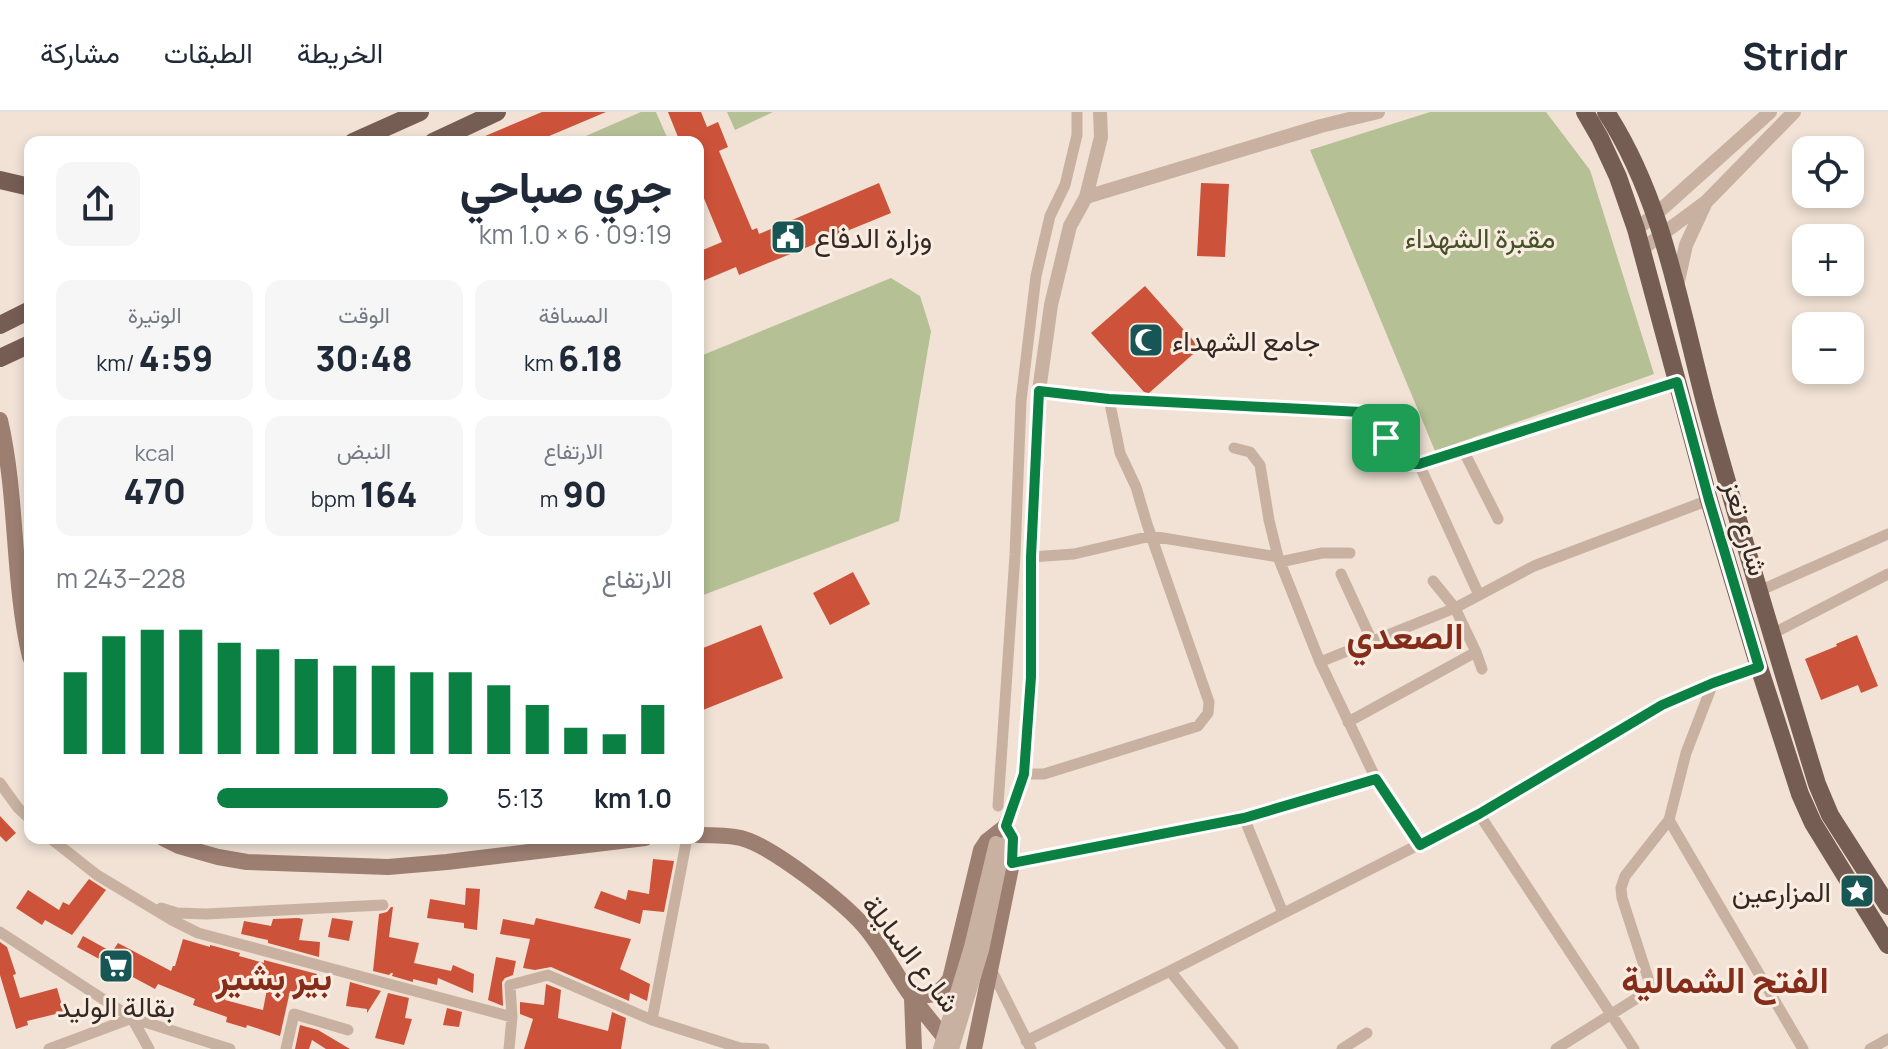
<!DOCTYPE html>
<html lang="ar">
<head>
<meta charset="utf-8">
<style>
	:root { --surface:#fff; --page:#f6f6f7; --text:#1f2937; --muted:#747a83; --line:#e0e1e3; --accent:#0b8043 }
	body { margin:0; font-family:Manrope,Vazirmatn,sans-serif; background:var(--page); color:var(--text); direction:rtl; height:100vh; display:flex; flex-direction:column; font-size:30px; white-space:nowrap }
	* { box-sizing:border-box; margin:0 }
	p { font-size:26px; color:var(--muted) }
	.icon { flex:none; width:44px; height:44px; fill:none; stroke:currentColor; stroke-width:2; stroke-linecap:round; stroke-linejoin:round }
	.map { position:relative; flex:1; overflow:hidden; direction:ltr }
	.sheet { position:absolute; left:24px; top:24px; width:680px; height:708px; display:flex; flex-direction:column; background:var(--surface); border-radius:16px; box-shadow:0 4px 12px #0003; direction:rtl }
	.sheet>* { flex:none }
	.fabs { position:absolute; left:1792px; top:24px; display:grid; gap:16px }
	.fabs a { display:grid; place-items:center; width:72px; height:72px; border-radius:16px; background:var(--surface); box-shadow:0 4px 12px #0003; font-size:40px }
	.pin { position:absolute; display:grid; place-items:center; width:68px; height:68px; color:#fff; margin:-34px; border-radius:16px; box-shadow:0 4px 12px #0006 }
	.round { display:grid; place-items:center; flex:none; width:84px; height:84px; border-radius:16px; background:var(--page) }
	.summary { display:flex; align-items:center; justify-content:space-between; height:136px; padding:0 32px }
	h1 { font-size:44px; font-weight:800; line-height:60px }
	.metrics { display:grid; grid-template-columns:repeat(3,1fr); gap:12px; height:136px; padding:8px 32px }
	.metrics div { display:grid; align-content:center; border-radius:16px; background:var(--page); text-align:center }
	.metrics b { font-size:34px; font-weight:800 }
	.metrics small { font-size:22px; font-weight:400 }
	.metrics p { font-size:22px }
	.chart { height:224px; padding:16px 32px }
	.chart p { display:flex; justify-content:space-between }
	.chart svg { width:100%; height:144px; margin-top:8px; stroke:var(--accent); stroke-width:6 }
	ul { padding:0 32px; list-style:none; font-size:26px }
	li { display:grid; grid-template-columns:128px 96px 1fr; align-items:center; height:60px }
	li i { height:20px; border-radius:10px; background:var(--accent) }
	header { display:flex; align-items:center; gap:48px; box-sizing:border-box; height:112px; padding:0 40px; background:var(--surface); border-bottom:2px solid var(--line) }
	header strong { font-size:38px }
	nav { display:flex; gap:44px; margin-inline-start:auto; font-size:28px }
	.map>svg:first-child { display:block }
	.green { fill:#b5c095 }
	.building { fill:#cc5339; fill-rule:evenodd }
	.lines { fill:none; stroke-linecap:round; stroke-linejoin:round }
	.minor { stroke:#c9b1a1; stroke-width:11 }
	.tertiary { stroke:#c9b1a1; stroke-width:14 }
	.secondary { stroke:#9d7f72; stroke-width:16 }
	.primary { stroke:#765d54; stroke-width:18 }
	.tertiary-bridge { stroke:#c9b1a1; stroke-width:14 }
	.route-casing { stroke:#fff; stroke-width:16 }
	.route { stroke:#0b8043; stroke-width:10 }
	.labels { text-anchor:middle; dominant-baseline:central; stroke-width:6; stroke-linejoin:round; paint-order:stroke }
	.poi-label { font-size:28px; fill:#332824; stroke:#f9ece1; text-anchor:start }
	.park-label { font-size:28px; fill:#455227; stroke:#f9ece1 }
	.street-label { font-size:28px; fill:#332824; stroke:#f9ece1 }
	.district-label { font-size:36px; font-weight:bold; fill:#852d1a; stroke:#f9ece1 }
</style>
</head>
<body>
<header>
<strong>Stridr</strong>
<nav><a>الخريطة</a><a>الطبقات</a><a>مشاركة</a></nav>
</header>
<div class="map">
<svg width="1888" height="937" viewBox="0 0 1888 937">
	<rect width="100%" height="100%" fill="#f1e2d5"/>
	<!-- green -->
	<path class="green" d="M641 0H656L669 30H572Z
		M727 0H773L735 18Z
		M1430 0H1546L1590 58 1654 262 1435 339 1310 38Z
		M891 166 920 184 931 219 899 409 698 485V245Z"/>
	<!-- building -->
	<path class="building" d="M542 0H606L535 30H471Z
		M668 0H701L707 15 718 10 728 35 719 39 752 118 757 116 759 122 879 71 891 101 739 163 736 155 698 171V140L722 130 698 72V30H680Z
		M1201 71 1229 72 1225 145 1197 144Z
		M1145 174 1200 236 1149 281 1144 280 1091 221Z
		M853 460 870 492 830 513 813 481Z
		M761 513 783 566 698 600V538Z
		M1857 523 1878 574 1861 581 1858 573 1821 588 1805 547 1837 534 1836 532Z
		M0 704 16 721 6 730 0 724Z
		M653 747 674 749 664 800 643 798 640 812 594 796 601 779 626 788 628 778 649 782Z
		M89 767 106 778 72 823 45 808 42 813 16 796 28 778 59 798 63 790 69 793Z
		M466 776 480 777 477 818 464 816V811L427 806 430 787 465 793Z
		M391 795H393L389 825 419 831 414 851 451 859 453 853 474 862 473 881 438 866 437 873 413 867V870L392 864 393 861H391L389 863 373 859 379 802 387 800Z
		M298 806 303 807 299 828 320 830 319 845 268 831V828L241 822 244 809 271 814 273 807Z
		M332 806 353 809 349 829 328 825Z
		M536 806 631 827 620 857 650 872 647 889 630 881 629 889 551 855 535 858 523 856 530 827 500 822 503 807 534 813Z
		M83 824 112 840 118 831 171 859 173 854H175L183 827 210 835V833L240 841 239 844 264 851V848L317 862 313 883 290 879 280 924 247 913 246 916 226 910 227 905 193 893 195 887 158 872 155 877 77 835ZM234 863 268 872 263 898 225 888Z
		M0 830 7 835 16 862 13 863 20 886 57 876 64 900 27 909 28 913 16 917 0 863Z
		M496 845 516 849 513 863 505 866 502 870 503 894 488 888Z
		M350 870 381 879 367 901V897L346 894Z
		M546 872 561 878 558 906 608 919 612 900 626 906 621 937H524L533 907 520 902V890L544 893Z
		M388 881 409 886 405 906 412 907 404 933 375 926Z
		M447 896 462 900 459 915 443 913Z
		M300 913 318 918 350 937H326L312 928 309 937H295Z"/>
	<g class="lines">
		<!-- minor -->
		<path class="minor" d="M1039 279 1109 287 1380 301 1392 344 1402 352H1419L1677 270
			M1234 336 1250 340 1260 353 1269 408 1278 445 1320 550 1376 667 1420 733
			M1463 338 1498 407
			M1419 352 1479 483
			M1031 445 1074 442 1151 424 1278 445
			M1280 450 1322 441H1350
			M1341 462 1372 529
			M1433 469 1455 496 1476 540 1482 557
			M1759 479 1888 422
			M1772 522 1888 462
			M1320 550 1455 496 1534 454 1709 388
			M1348 610 1476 540
			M1024 662H1044L1198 614 1208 601 1209 590 1147 412 1136 375 1120 341 1109 287
			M0 671 18 696 30 707
			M998 694 1015 443 1021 289 1036 164 1050 104 1065 73 1077 23V0
			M1479 702 1634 937
			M1244 706 1283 801
			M1669 708 1803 937
			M50 726 97 763 172 808 198 821 512 905
			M1012 751 1244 706 1376 667
			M161 796 177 801 206 802 383 793
			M0 820 132 906 230 937
			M991 857 1031 937
			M1170 859 1233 937
			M652 908 687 726
			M1026 929 1170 859 1479 702 1662 593 1713 571 1759 555
			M49 937 132 906 149 937
			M286 937 294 902 348 918
			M509 937 512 905 510 873 548 863 652 908 740 936 764 937
			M1342 937 1367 921
			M1556 937 1642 883 1649 875 1648 866 1622 786 1621 776 1625 764 1669 708 1686 641 1713 571
			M1870 937 1888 927"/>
		<!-- tertiary -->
		<path class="tertiary" d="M1086 85 1101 25 1100 0
			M1636 117 1655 103 1770 0
			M1641 138 1707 89 1794 0
			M1677 174 1686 133 1705 92
			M1000 723 1016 687 1024 662 1031 565V445L1039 279 1051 193 1070 114 1086 85 1321 14 1378 0"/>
		<!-- secondary -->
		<path class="secondary" d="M0 308C18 386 12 467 30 545
			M698 723C712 723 727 723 741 726 772 734 842 789 864 814 883 836 895 862 912 885 924 901 938 917 950 933
			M163 726 179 734 218 745 247 750 388 755 447 750 645 726
			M912 884C931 884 938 884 950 867L981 738 987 729 1006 714 1013 726 1012 751 974 937
			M912 886 914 937"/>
		<!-- primary -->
		<path class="primary" d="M1585 0 1600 26 1618 65 1636 117 1709 388 1759 555 1800 682 1813 711 1888 833
			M1606 0C1664 89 1680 197 1707 298 1741 423 1779 547 1817 672L1830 703 1888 794
			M353 30 420 0
			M433 30 497 0
			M0 68 30 75
			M0 213 30 198
			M0 246 30 232"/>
		<!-- tertiary-bridge -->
		<path class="tertiary-bridge" d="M940 937 971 835 996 731
			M952 937 982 838 1004 732"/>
	</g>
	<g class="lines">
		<defs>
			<path id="route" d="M1677 270 1709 388 1759 555 1713 571 1662 593 1479 702 1420 733 1376 667 1244 706 1012 751 1013 726 1006 714 1024 662 1031 565V445L1039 279 1109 287 1380 301 1392 344 1402 352H1419Z"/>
		</defs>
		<!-- route casing -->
		<use href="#route" class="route-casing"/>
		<!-- route -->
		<use href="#route" class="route"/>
	</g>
	<!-- icons -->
	<defs>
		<symbol id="civic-square" viewBox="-11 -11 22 22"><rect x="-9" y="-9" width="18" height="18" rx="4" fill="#185656" stroke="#f9ece1"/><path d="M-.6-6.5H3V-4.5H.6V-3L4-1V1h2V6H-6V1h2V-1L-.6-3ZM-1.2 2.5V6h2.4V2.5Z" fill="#fff"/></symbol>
		<symbol id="mosque-square" viewBox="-11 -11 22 22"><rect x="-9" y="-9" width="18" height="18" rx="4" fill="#185656" stroke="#f9ece1"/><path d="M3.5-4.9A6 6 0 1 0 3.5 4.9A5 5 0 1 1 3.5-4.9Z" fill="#fff"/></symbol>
		<symbol id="sight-square" viewBox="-11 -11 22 22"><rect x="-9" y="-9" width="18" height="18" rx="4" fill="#185656" stroke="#f9ece1"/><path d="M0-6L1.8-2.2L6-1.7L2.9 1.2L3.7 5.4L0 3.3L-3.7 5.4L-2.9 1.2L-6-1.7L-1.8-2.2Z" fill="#fff"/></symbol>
		<symbol id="supermarket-square" viewBox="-11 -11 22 22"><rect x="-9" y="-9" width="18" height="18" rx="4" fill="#185656" stroke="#f9ece1"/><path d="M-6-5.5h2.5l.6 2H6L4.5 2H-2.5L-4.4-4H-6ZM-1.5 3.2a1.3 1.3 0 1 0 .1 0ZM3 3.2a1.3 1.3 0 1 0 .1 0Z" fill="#fff"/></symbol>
	</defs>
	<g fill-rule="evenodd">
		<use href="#civic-square" x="768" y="105" width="40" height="40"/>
		<use href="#mosque-square" x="1126" y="208" width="40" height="40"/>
		<use href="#sight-square" x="1837" y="759" width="40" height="40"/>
		<use href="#supermarket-square" x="96" y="834" width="40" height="40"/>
	</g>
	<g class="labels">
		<!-- poi labels -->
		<g class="poi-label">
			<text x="814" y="125">وزارة الدفاع</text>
			<text x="1172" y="228">جامع الشهداء</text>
			<text x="1831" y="779" text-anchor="end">المزارعين</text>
			<text x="116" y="894" text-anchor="middle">بقالة الوليد</text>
		</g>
		<!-- park labels -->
		<g class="park-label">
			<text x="1480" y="125">مقبرة الشهداء</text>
		</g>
		<!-- street labels -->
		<g class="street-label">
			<text transform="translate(1747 416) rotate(74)">شارع تعز</text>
			<text transform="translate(912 841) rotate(52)">شارع السايلة</text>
		</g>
		<!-- district labels -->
		<g class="district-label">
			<text x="1405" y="523">الصعدي</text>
			<text x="274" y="864">بير بشير</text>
			<text x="1725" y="867">الفتح الشمالية</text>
		</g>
	</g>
</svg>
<div class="fabs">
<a><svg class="icon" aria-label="locate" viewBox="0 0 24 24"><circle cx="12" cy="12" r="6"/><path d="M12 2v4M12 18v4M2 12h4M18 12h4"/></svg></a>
<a>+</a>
<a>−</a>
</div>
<div class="pin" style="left:1386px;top:326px;background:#1e9e55"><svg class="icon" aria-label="arrive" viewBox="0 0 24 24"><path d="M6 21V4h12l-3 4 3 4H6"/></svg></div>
<section class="sheet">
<div class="summary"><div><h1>جري صباحي</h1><p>09:19 · 6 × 1.0 km</p></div><a class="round"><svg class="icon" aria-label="share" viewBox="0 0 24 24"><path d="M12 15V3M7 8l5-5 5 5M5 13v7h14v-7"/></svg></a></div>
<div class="metrics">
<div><p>المسافة</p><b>6.18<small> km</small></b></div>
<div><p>الوقت</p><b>30:48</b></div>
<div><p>الوتيرة</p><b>4:59<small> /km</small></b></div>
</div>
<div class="metrics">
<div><p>الارتفاع</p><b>90<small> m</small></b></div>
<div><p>النبض</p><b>164<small> bpm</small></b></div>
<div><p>kcal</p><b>470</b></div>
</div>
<div class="chart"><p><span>الارتفاع</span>228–243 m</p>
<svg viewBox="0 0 160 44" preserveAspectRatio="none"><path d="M5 44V19M15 44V8M25 44V6M35 44V6M45 44V10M55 44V12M65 44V15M75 44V17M85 44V17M95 44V19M105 44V19M115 44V23M125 44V29M135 44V36M145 44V38M155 44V29"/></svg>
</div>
<ul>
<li><b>1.0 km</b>5:13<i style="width:59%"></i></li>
</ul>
</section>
</div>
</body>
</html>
